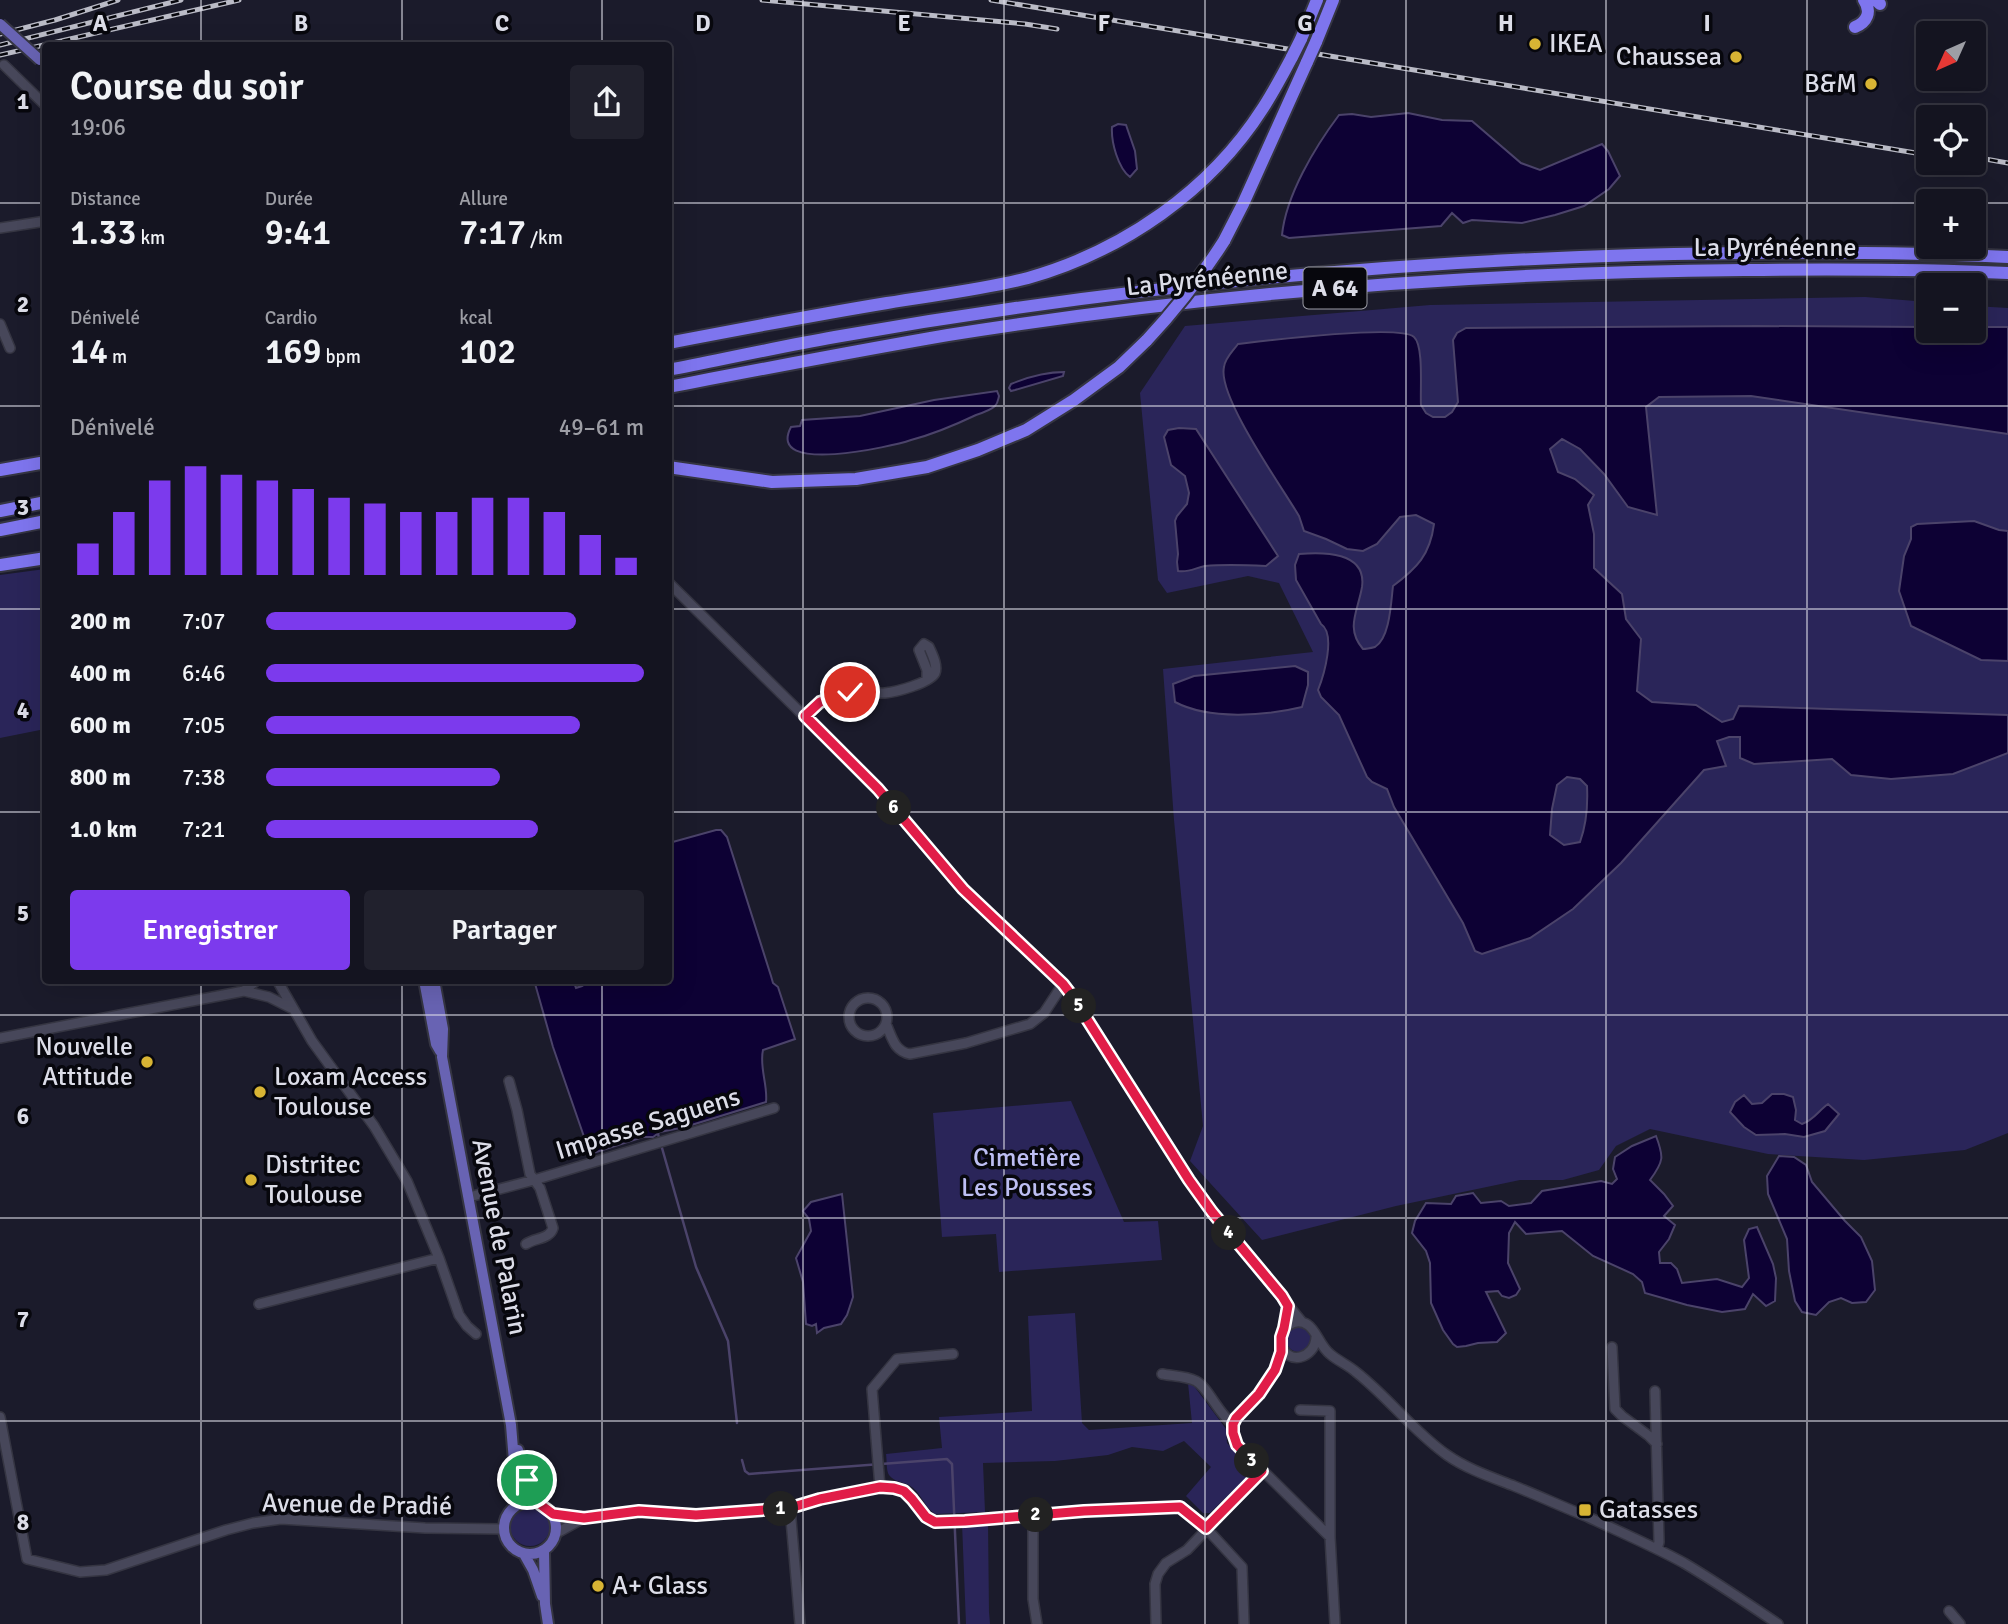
<!DOCTYPE html>
<html lang="fr">
<head>
<meta charset="utf-8">
<style>
	:root { --surface:#141420; --page:#21212d; --text:#f1f3f6; --muted:#9d9ea5; --line:#33333e; --accent:#7c3aed }
	body { margin:0; font-family:Signika,sans-serif; background:var(--page); color:var(--text); height:100vh; display:flex; flex-direction:column; font-size:26px; white-space:nowrap }
	* { box-sizing:border-box; margin:0 }
	p { font-size:23px; color:var(--muted) }
	.icon { flex:none; width:38px; height:38px; fill:none; stroke:currentColor; stroke-width:2; stroke-linecap:round; stroke-linejoin:round }
	.map { position:relative; flex:1; overflow:hidden }
	.sheet { position:absolute; left:42px; top:42px; width:630px; height:942px; display:flex; flex-direction:column; background:var(--surface); border-radius:7px; box-shadow:0 7px 28px #0002,0 0 0 2px var(--line) }
	.sheet>* { flex:none }
	.needle { width:46px; rotate:225deg }
	.controls { position:absolute; left:1916px; top:21px; display:grid; gap:14px }
	.controls a { display:grid; place-items:center; width:70px; height:70px; border-radius:7px; background:var(--surface); box-shadow:0 7px 28px #0002,0 0 0 2px var(--line); font-size:35px }
	.pin { position:absolute; display:grid; place-items:center; width:60px; height:60px; color:#fff; margin:-30px; border:4px solid #fff; border-radius:50%; box-shadow:0 2px 7px #0007 }
	.km { position:absolute; width:35px; height:35px; margin:-18px; border-radius:50%; background:#222; color:#fff; font-size:19px; line-height:35px; text-align:center }
	.round { display:grid; place-items:center; flex:none; width:74px; height:74px; border-radius:7px; background:var(--page) }
	.overview { display:flex; align-items:center; justify-content:space-between; height:119px; padding:0 28px }
	h1 { font-size:38px; font-weight:600; line-height:52px }
	.metrics { display:grid; grid-template-columns:repeat(3,1fr); gap:10px; height:119px; padding:7px 28px }
	.metrics div { display:grid; align-content:center }
	.metrics b { font-size:35px; font-weight:600 }
	.metrics small { font-size:19px; font-weight:400 }
	.metrics p { font-size:19px }
	.chart { height:196px; padding:14px 28px }
	.chart p { display:flex; justify-content:space-between }
	.chart svg { width:100%; height:126px; margin-top:7px; stroke:var(--accent); stroke-width:6 }
	.button { display:flex; gap:14px; margin-top:auto; padding:14px 28px }
	.button a { flex:1; height:80px; border-radius:7px; background:var(--accent); color:#fff; font-size:28px; font-weight:600; line-height:80px; text-align:center }
	.button a+a { background:var(--page); color:var(--text) }
	ul { padding:0 28px; list-style:none; font-size:23px }
	li { display:grid; grid-template-columns:112px 84px 1fr; align-items:center; height:52px }
	li i { height:18px; border-radius:9px; background:var(--accent) }
	.map>svg:first-child { display:block }
	.green { fill:#2a2559 }
	.water { fill:#0d0134; stroke:#4b436a; stroke-width:2; fill-rule:evenodd }
	.lines { fill:none; stroke-linecap:round; stroke-linejoin:round }
	.stream { stroke:#4b436a; stroke-width:2.5 }
	.minor-casing { stroke:#353542; stroke-width:12 }
	.major-casing { stroke:#353542; stroke-width:14 }
	.highway-casing { stroke:#353542; stroke-width:16 }
	.minor { stroke:#47475a; stroke-width:9 }
	.major { stroke:#6863b3; stroke-width:10 }
	.highway { stroke:#7e75ee; stroke-width:12 }
	.rail-casing { stroke:#babbc6; stroke-width:5 }
	.rail { stroke:#07070d; stroke-width:2.5; stroke-dasharray:8; stroke-linecap:butt }
	.major-bridge-casing { stroke:#353542; stroke-width:14; stroke-linecap:butt }
	.highway-bridge-casing { stroke:#353542; stroke-width:16; stroke-linecap:butt }
	.major-bridge { stroke:#6863b3; stroke-width:10 }
	.highway-bridge { stroke:#7e75ee; stroke-width:12 }
	.route-casing { stroke:#fff; stroke-width:14 }
	.route { stroke:#e11d48; stroke-width:9 }
	.grid { fill:none; stroke:#dcdde8; stroke-width:2; stroke-opacity:0.55 }
	.poi-dot { fill:#d8b434; stroke:#07070d; stroke-width:2.5 }
	.labels { text-anchor:middle; dominant-baseline:central; stroke-width:7; stroke-linejoin:round; paint-order:stroke }
	.shield { fill:#07070d; stroke:#9c9da6; stroke-width:2 }
	.shield-label { font-size:24px; font-weight:bold; fill:#dcdde8 }
	.poi-label { font-size:26px; fill:#dcdde8; stroke:#07070d; text-anchor:start }
	.street-label { font-size:26px; fill:#dcdde8; stroke:#07070d }
	.park-label { font-size:26px; fill:#bdbef3; stroke:#07070d }
	.grid-label { font-size:23px; text-anchor:middle; font-weight:bold; fill:#dcdde8; stroke:#07070d; stroke-width:7; stroke-linejoin:round; paint-order:stroke }
</style>
</head>
<body>
<div class="map">
<svg width="2008" height="1624" viewBox="0 0 2008 1624">
	<rect width="100%" height="100%" fill="#1b1b2b"/>
	<!-- green -->
	<path class="green" d="M1865 297 1928 302V331H1974V306L2008 308V1133L1965 1150 1864 1160 1768 1154 1650 1129 1616 1146 1599 1170 1563 1180H1520L1396 1206 1262 1240 1190 1161 1203 1126 1174 820 1163 669 1313 652 1279 583 1248 576 1167 593 1158 580 1140 393 1185 326 1430 305Z
		M45 569V729L0 738V575Z
		M1071 1101 1124 1222 1158 1221 1162 1260 999 1272 996 1234 942 1237 933 1113Z
		M1075 1313 1082 1423 1089 1430 1192 1423 1188 1383 1191 1382 1226 1429 1227 1443 1248 1466 1251 1473 1210 1513H1203L1186 1496 1211 1467 1184 1441 1163 1451 1132 1447 1108 1455 1055 1461 983 1463 985 1512 935 1514C924 1507 921 1492 909 1485 903 1482 894 1482 889 1475 886 1470 887 1460 886 1454L942 1448 939 1417 1032 1411 1028 1316Z
		M1286 1339a13 13 0 1 1 26 0a13 13 0 1 1-26 0Z
		M510 1526a20 20 0 1 1 40 0a20 20 0 1 1-40 0Z
		M988 1522 989 1612 990 1624H966L962 1523Z"/>
	<!-- water -->
	<path class="water" d="M1408 113 1442 120 1472 121 1521 163 1540 170 1602 144 1608 151 1620 176 1609 189 1584 206 1555 215 1522 223 1472 220 1463 223 1452 213 1441 226 1289 238 1282 235C1286 195 1315 147 1339 115L1352 114 1371 117Z
		M1118 124 1126 125 1135 151 1137 169 1130 177C1118 168 1111 142 1112 127Z
		M1757 326 1928 327V331H1974V327H2008V434L1751 396 1659 397 1646 407 1657 515 1628 507 1604 474 1580 449 1562 439 1550 449 1558 472 1575 479 1594 495 1588 505 1594 534V568L1622 594 1626 619 1641 639 1637 691 1652 702 1696 705 1722 722 1733 719 1739 706 2008 715V753L1953 774 1891 779 1851 775 1832 759 1754 764 1740 758V737H1729L1717 741 1726 766 1704 770 1621 863 1573 909 1530 938 1482 954 1475 951 1463 923 1394 807 1387 789 1372 782 1367 777 1339 715 1321 697 1318 690C1324 675 1336 634 1321 624L1296 580 1295 565 1299 554C1322 552 1367 551 1362 587 1358 611 1345 628 1363 649 1367 649 1371 648 1375 647 1390 638 1391 602 1393 586 1417 568 1430 555 1434 524L1416 515 1400 517 1377 544 1363 551 1347 549 1326 539 1304 531 1299 516C1282 487 1217 396 1224 367 1225 358 1233 351 1238 344 1264 341 1399 324 1414 337 1424 346 1420 390 1421 405L1426 413 1433 417H1445L1452 412 1458 402 1453 340 1457 333 1466 328ZM1567 777 1580 779 1587 786C1588 806 1587 823 1580 842L1564 845 1550 835 1552 809 1557 785Z
		M1064 372 1063 376 1015 390 1011 391 1009 388 1011 384C1028 377 1045 372 1064 372Z
		M997 391 999 396C998 400 998 403 995 406 991 410 982 413 976 415 955 425 934 434 911 440 894 446 765 476 791 427L800 426 802 420 860 416 934 400Z
		M1179 428 1196 429 1278 556 1266 566C1246 565 1226 564 1205 566 1195 568 1188 573 1178 571L1177 562 1178 554 1175 521 1177 516 1187 504 1189 493 1185 476 1171 465 1164 437 1168 430Z
		M1974 521 1999 530 2008 531V661L1981 660 1911 626 1899 591 1904 556 1911 539V527L1917 524Z
		M1295 666 1308 672V685L1302 707C1265 716 1209 720 1175 702L1173 684 1194 676Z
		M716 830H721L727 837 771 976 773 983 778 987 795 1039 763 1050C759 1067 768 1085 766 1102L685 1127 660 1132 653 1137H643L590 1154 553 1047 534 980H573L576 988 582 986 591 980H668L669 843Z
		M1772 1094H1784L1793 1097 1796 1110 1795 1120 1802 1124C1814 1120 1818 1111 1828 1104L1839 1114 1825 1131 1804 1137 1785 1134 1756 1135 1744 1127 1730 1112 1735 1102 1744 1095 1752 1104 1762 1103Z
		M1656 1136C1664 1157 1664 1161 1650 1180L1664 1194 1673 1206 1664 1216 1675 1225 1669 1239 1659 1252 1660 1263H1671L1677 1269 1682 1283 1717 1279 1742 1287 1749 1278 1744 1240 1749 1229 1757 1227 1773 1264 1776 1278 1775 1301 1766 1306 1753 1294 1745 1309 1722 1312 1687 1305 1645 1293 1642 1282 1633 1274 1593 1256 1562 1231 1526 1234 1515 1222 1509 1233 1508 1263 1520 1289 1516 1295 1509 1298 1502 1296 1498 1291 1486 1292 1506 1333 1497 1342 1478 1343 1466 1346 1457 1347 1453 1344 1443 1330 1431 1303 1430 1263 1426 1251 1412 1233 1415 1221 1426 1203 1451 1204 1456 1196 1473 1193 1481 1203 1501 1201 1509 1206 1531 1203 1542 1191 1601 1181 1612 1184 1617 1179 1613 1169 1615 1157 1632 1146Z
		M1779 1156 1794 1157 1806 1165 1812 1182 1845 1221 1861 1237 1872 1261 1875 1290 1866 1302 1852 1303 1841 1298 1829 1302 1816 1315 1802 1312 1795 1301 1789 1271 1787 1239 1768 1194 1767 1176Z
		M842 1194 853 1297 847 1315 841 1324 824 1328 817 1333 816 1324 812 1326 806 1324 803 1282 796 1258 811 1231 809 1219 803 1211 811 1202Z"/>
	<g class="lines">
		<!-- stream -->
		<path class="stream" d="M658 1134 696 1267 728 1341 737 1423
			M742 1460 745 1471 749 1474 947 1459 952 1464 959 1624"/>
		<defs>
			<path id="minor" d="M4 65 46 106
				M0 228 46 221
				M0 324 10 348
				M668 582 878 789 963 889 1063 984 1073 997 1189 1180 1212 1212 1302 1322
				M805 716C818 702 839 692 858 691 867 690 876 694 885 693 896 692 930 683 935 673 938 665 932 654 929 647L924 644 919 650 927 670V680
				M277 980 312 1041 374 1126 407 1181 439 1258 459 1315 467 1326 476 1334
				M244 991 269 997 291 1008
				M849 1017a19 19 0 1 1 38 0a19 19 0 1 1-38 0Z
				M886 1024C892 1037 894 1051 910 1054L966 1043 1030 1024 1044 1013 1063 984
				M0 1038 244 991 257 980
				M509 1081 517 1110 530 1174 540 1188 553 1228C550 1239 535 1238 526 1244
				M469 1197 534 1180 774 1108
				M259 1304 439 1258
				M1316 1337C1315 1359 1287 1366 1281 1344 1277 1329 1295 1316 1308 1325 1316 1330 1320 1346 1330 1354 1338 1361 1348 1365 1356 1372 1388 1397 1413 1431 1447 1455 1467 1469 1491 1477 1514 1486 1539 1496 1563 1507 1588 1517 1620 1532 1653 1546 1684 1563 1716 1582 1747 1603 1778 1624
				M1282 1346 1275 1370 1269 1381 1259 1394 1236 1418 1232 1433 1237 1445 1330 1537 1335 1624
				M1612 1347 1615 1409 1622 1416 1649 1436 1657 1444
				M1162 1374C1172 1376 1186 1376 1196 1381 1209 1388 1218 1414 1233 1424
				M1655 1391 1659 1542 1657 1549
				M1300 1410 1330 1411V1537
				M0 1417 27 1559 80 1572 106 1570 226 1530 253 1523 281 1519 425 1528 504 1529
				M880 1487 872 1389 897 1359 953 1354
				M790 1508 800 1624
				M553 1514 584 1518 639 1511 696 1515 790 1508 820 1499 880 1487 893 1488 904 1491 912 1499 926 1517 935 1522 1084 1511 1180 1507 1206 1528 1242 1567 1244 1624
				M1033 1515V1599L1037 1624
				M555 1534 582 1519
				M1949 1611 1960 1624
				M1156 1624 1155 1584 1158 1574 1166 1563 1187 1550 1262 1471"/>
			<path id="major" d="M424 980 436 1044 440 1051
				M434 980 443 1029 442 1057 511 1425 516 1485 515 1505
				M518 1450 527 1480 541 1505
				M504 1528a26 26 0 1 1 52 0a26 26 0 1 1-52 0Z
				M544 1551 545 1604 548 1624
				M524 1554 533 1570 542 1596"/>
			<path id="highway" d="M1876 0 1880 4
				M1855 27C1867 22 1872 12 1864 0
				M1301 39 1317 0
				M1316 42 1333 0
				M1224 241 1243 204 1307 62
				M668 343C741 329 814 315 887 303 934 295 982 290 1028 278 1123 251 1210 191 1263 108 1274 91 1283 74 1292 57
				M668 370C724 359 779 347 835 337 1099 290 1367 263 1636 255 1760 252 1884 251 2008 257
				M668 387C762 369 855 351 948 335 1211 293 1478 272 1744 270 1832 269 1920 269 2008 273
				M668 467 772 482 856 479 927 467 978 450 1026 430 1074 400 1119 367 1147 340
				M0 470 46 462
				M0 511 46 502
				M0 530 46 521
				M0 565 46 558"/>
		</defs>
		<!-- minor casing -->
		<use href="#minor" class="minor-casing"/>
		<!-- major casing -->
		<use href="#major" class="major-casing"/>
		<!-- highway casing -->
		<use href="#highway" class="highway-casing"/>
		<!-- minor -->
		<use href="#minor" class="minor"/>
		<!-- major -->
		<use href="#major" class="major"/>
		<!-- highway -->
		<use href="#highway" class="highway"/>
		<defs>
			<path id="rail" d="M762 0 1025 24 1057 29
				M991 0 1928 155
				M0 34 55 20 118 0
				M0 45 181 0
				M0 55 239 0
				M1974 157 2008 163"/>
		</defs>
		<!-- rail casing -->
		<use href="#rail" class="rail-casing"/>
		<!-- rail -->
		<use href="#rail" class="rail"/>
		<defs>
			<path id="major-bridge" d="M0 24 40 60"/>
			<path id="highway-bridge" d="M1292 57 1301 39
				M1307 62 1316 42
				M1147 340C1176 309 1201 277 1224 241"/>
		</defs>
		<!-- major-bridge casing -->
		<use href="#major-bridge" class="major-bridge-casing"/>
		<!-- highway-bridge casing -->
		<use href="#highway-bridge" class="highway-bridge-casing"/>
		<!-- major-bridge -->
		<use href="#major-bridge" class="major-bridge"/>
		<!-- highway-bridge -->
		<use href="#highway-bridge" class="highway-bridge"/>
	</g>
	<g class="lines">
		<defs>
			<path id="route" d="M527 1480 541 1505 553 1514 584 1518 639 1511 696 1515 790 1508 820 1499 880 1487 894 1488 904 1491 912 1499 926 1517 935 1522 965 1521 1084 1511 1180 1507 1206 1528 1262 1471 1237 1445 1233 1433V1424L1236 1418 1259 1394 1275 1370 1281 1352V1337L1284 1328 1288 1306 1282 1296 1212 1212 1189 1180 1073 997 1063 984 963 889 878 789 805 716 820 702 850 692"/>
		</defs>
		<!-- route casing -->
		<use href="#route" class="route-casing"/>
		<!-- route -->
		<use href="#route" class="route"/>
	</g>
	<!-- grid -->
	<path class="grid" d="M201 0V46M402 0V46M602 0V46M803 0V1624M1004 0V1624M1205 0V1624M1406 0V1624M1606 0V1624M1807 0V1624M0 203H46M668 203H1928M1974 203H2008M0 406H46M668 406H2008M0 609H46M668 609H2008M0 812H46M668 812H2008M201 980V1624M402 980V1624M602 980V1624M0 1015H2008M0 1218H2008M0 1421H2008"/>
	<!-- markers -->
	<g class="poi-dot">
		<circle cx="1535" cy="44" r="7"/>
		<circle cx="1736" cy="57" r="7"/>
		<circle cx="1871" cy="84" r="7"/>
		<circle cx="147" cy="1062" r="7"/>
		<circle cx="260" cy="1092" r="7"/>
		<circle cx="251" cy="1180" r="7"/>
		<rect x="1578" y="1503" width="14" height="14" rx="3.5"/>
		<circle cx="598" cy="1586" r="7"/>
	</g>
	<g class="labels">
		<!-- shield labels -->
		<rect class="shield" x="1303.5" y="267.5" width="63" height="41" rx="5"/>
		<g class="shield-label">
			<text x="1335" y="288">A 64</text>
		</g>
		<!-- poi labels -->
		<g class="poi-label">
			<text x="1549" y="44">IKEA</text>
			<text x="1722" y="57" text-anchor="end">Chaussea</text>
			<text x="1857" y="84" text-anchor="end">B&amp;M</text>
			<text x="133" y="1047" text-anchor="end">Nouvelle<tspan x="133" dy="30">Attitude</tspan></text>
			<text x="274" y="1077">Loxam Access<tspan x="274" dy="30">Toulouse</tspan></text>
			<text x="265" y="1165">Distritec<tspan x="265" dy="30">Toulouse</tspan></text>
			<text x="1599" y="1510">Gatasses</text>
			<text x="612" y="1586">A+ Glass</text>
		</g>
		<!-- street labels -->
		<g class="street-label">
			<text x="1775" y="248">La Pyrénéenne</text>
			<text transform="translate(1207 279) rotate(-6)">La Pyrénéenne</text>
			<text transform="translate(648 1124) rotate(-17)">Impasse Saguens</text>
			<text transform="translate(499 1237) rotate(79)">Avenue de Palarin</text>
			<text transform="translate(357 1505) rotate(1)">Avenue de Pradié</text>
		</g>
		<!-- park labels -->
		<g class="park-label">
			<text x="1027" y="1158">Cimetière<tspan x="1027" dy="30">Les Pousses</tspan></text>
		</g>
	</g>
	<g class="grid-label">
		<text x="100" y="31">A</text>
		<text x="301" y="31">B</text>
		<text x="502" y="31">C</text>
		<text x="703" y="31">D</text>
		<text x="904" y="31">E</text>
		<text x="1104" y="31">F</text>
		<text x="1305" y="31">G</text>
		<text x="1506" y="31">H</text>
		<text x="1707" y="31">I</text>
		<text x="23" y="109">1</text>
		<text x="23" y="312">2</text>
		<text x="23" y="515">3</text>
		<text x="23" y="718">4</text>
		<text x="23" y="921">5</text>
		<text x="23" y="1124">6</text>
		<text x="23" y="1327">7</text>
		<text x="23" y="1530">8</text>
	</g>
</svg>
<div class="controls">
<a><svg class="needle" viewBox="-14 -14 28 28"><path d="M0-13l5 13h-10z" fill="#e53935"/><path d="M0 13l5-13h-10z" fill="#9d9ea5"/></svg></a>
<a><svg class="icon" aria-label="locate" viewBox="0 0 24 24"><circle cx="12" cy="12" r="6"/><path d="M12 2v4M12 18v4M2 12h4M18 12h4"/></svg></a>
<a>+</a>
<a>−</a>
</div>
<div class="pin" style="left:527px;top:1480px;background:#1e9e55"><svg class="icon" aria-label="arrive" viewBox="0 0 24 24"><path d="M6 21V4h12l-3 4 3 4H6"/></svg></div>
<div class="pin" style="left:850px;top:692px;background:#d93025"><svg class="icon" aria-label="check" viewBox="0 0 24 24"><path d="M5 12l5 5 9-10"/></svg></div>
<b class="km" style="left:781px;top:1509px">1</b>
<b class="km" style="left:1036px;top:1515px">2</b>
<b class="km" style="left:1252px;top:1461px">3</b>
<b class="km" style="left:1229px;top:1233px">4</b>
<b class="km" style="left:1079px;top:1006px">5</b>
<b class="km" style="left:894px;top:808px">6</b>
<section class="sheet">
<div class="overview"><div><h1>Course du soir</h1><p>19:06</p></div><a class="round"><svg class="icon" aria-label="share" viewBox="0 0 24 24"><path d="M12 15V3M7 8l5-5 5 5M5 13v7h14v-7"/></svg></a></div>
<div class="metrics">
<div><p>Distance</p><b>1.33<small> km</small></b></div>
<div><p>Durée</p><b>9:41</b></div>
<div><p>Allure</p><b>7:17<small> /km</small></b></div>
</div>
<div class="metrics">
<div><p>Dénivelé</p><b>14<small> m</small></b></div>
<div><p>Cardio</p><b>169<small> bpm</small></b></div>
<div><p>kcal</p><b>102</b></div>
</div>
<div class="chart"><p><span>Dénivelé</span>49–61 m</p>
<svg viewBox="0 0 160 44" preserveAspectRatio="none"><path d="M5 44V33M15 44V22M25 44V11M35 44V6M45 44V9M55 44V11M65 44V14M75 44V17M85 44V19M95 44V22M105 44V22M115 44V17M125 44V17M135 44V22M145 44V30M155 44V38"/></svg>
</div>
<ul>
<li><b>200 m</b>7:07<i style="width:82%"></i></li>
<li><b>400 m</b>6:46<i style="width:100%"></i></li>
<li><b>600 m</b>7:05<i style="width:83%"></i></li>
<li><b>800 m</b>7:38<i style="width:62%"></i></li>
<li><b>1.0 km</b>7:21<i style="width:72%"></i></li>
</ul>
<div class="button"><a>Enregistrer</a><a>Partager</a></div>
</section>
</div>
</body>
</html>
